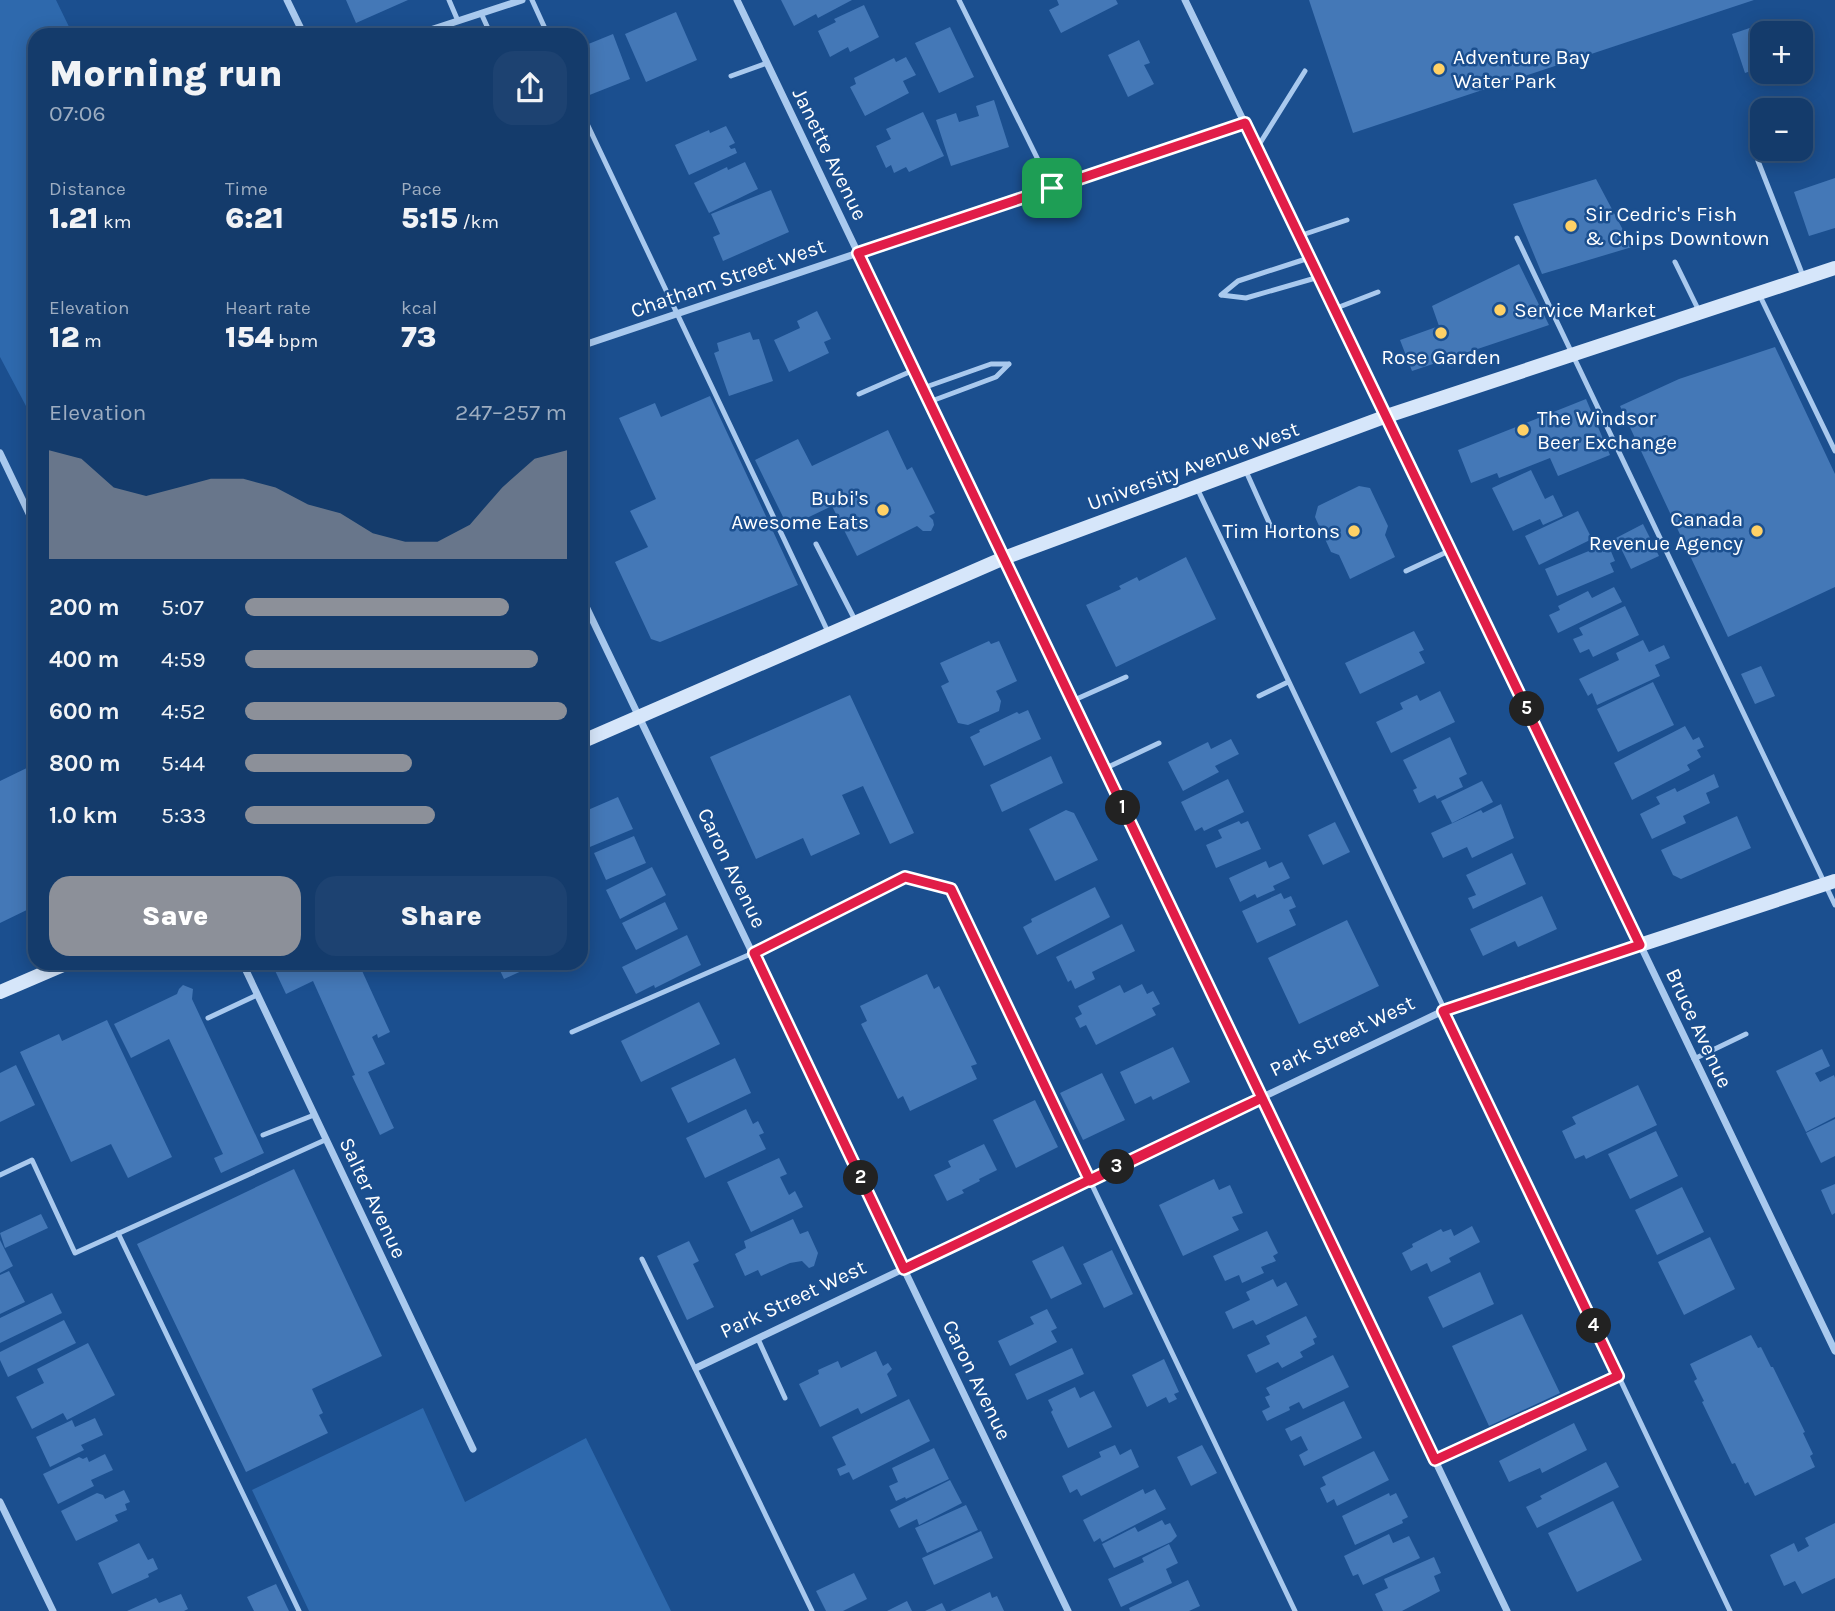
<!DOCTYPE html>
<html lang="en">
<head>
<meta charset="utf-8">
<style>
	:root { --surface:#143b6b; --page:#1d4271; --text:#f1f3f6; --muted:#9dadc1; --line:#33557e; --accent:#8c9099 }
	body { margin:0; font-family:Karla,sans-serif; background:var(--page); color:var(--text); height:100vh; display:flex; flex-direction:column; font-size:26px; white-space:nowrap }
	* { box-sizing:border-box; margin:0 }
	p { font-size:23px; color:var(--muted) }
	.icon { flex:none; width:38px; height:38px; fill:none; stroke:currentColor; stroke-width:2; stroke-linecap:round; stroke-linejoin:round }
	.map { position:relative; flex:1; overflow:hidden }
	.details { position:absolute; left:28px; top:28px; width:560px; height:942px; display:flex; flex-direction:column; background:var(--surface); border-radius:21px; box-shadow:0 4px 18px #0003,0 0 0 2px var(--line) }
	.details>* { flex:none }
	.fabs { position:absolute; left:1750px; top:21px; display:grid; gap:14px }
	.fabs a { display:grid; place-items:center; width:63px; height:63px; border-radius:14px; background:var(--surface); box-shadow:0 4px 18px #0003,0 0 0 2px var(--line); font-size:35px }
	.pin { position:absolute; display:grid; place-items:center; width:60px; height:60px; color:#fff; margin:-30px; border-radius:14px; box-shadow:0 4px 10px #0006 }
	.km { position:absolute; width:35px; height:35px; margin:-18px; border-radius:50%; background:#222; color:#fff; font-size:19px; line-height:35px; text-align:center }
	.round { display:grid; place-items:center; flex:none; width:74px; height:74px; border-radius:21px; background:var(--page) }
	.headline { display:flex; align-items:center; justify-content:space-between; height:119px; padding:0 21px }
	h1 { font-size:38px; font-weight:800; line-height:52px }
	.metrics { display:grid; grid-template-columns:repeat(3,1fr); gap:10px; height:119px; padding:7px 21px }
	.metrics div { display:grid; align-content:center }
	.metrics b { font-size:30px; font-weight:800 }
	.metrics small { font-size:19px; font-weight:400 }
	.metrics p { font-size:19px }
	.chart { height:196px; padding:14px 21px }
	.chart p { display:flex; justify-content:space-between }
	.chart svg { width:100%; height:126px; margin-top:7px; fill:var(--accent); opacity:.7 }
	.primary-button { display:flex; gap:14px; margin-top:auto; padding:14px 21px }
	.primary-button a { flex:1; height:80px; border-radius:21px; background:var(--accent); color:#fff; font-size:28px; font-weight:800; line-height:80px; text-align:center }
	.primary-button a+a { background:var(--page); color:var(--text) }
	ul { padding:0 21px; list-style:none; font-size:23px }
	li { display:grid; grid-template-columns:112px 84px 1fr; align-items:center; height:52px }
	li i { height:18px; border-radius:9px; background:var(--accent) }
	.map>svg:first-child { display:block }
	.green { fill:#2e69ad }
	.building { fill:#4478b7 }
	.lines { fill:none; stroke-linecap:round; stroke-linejoin:round }
	.lane { stroke:#a9c9ee; stroke-width:5 }
	.street { stroke:#a9c9ee; stroke-width:7 }
	.secondary { stroke:#d6e6fa; stroke-width:14 }
	.route-casing { stroke:#fff; stroke-width:14 }
	.route { stroke:#e11d48; stroke-width:9 }
	.poi-dot { fill:#ffd166; stroke:#1b4f8f; stroke-width:2.5 }
	.labels { text-anchor:middle; dominant-baseline:central; stroke-width:5; stroke-linejoin:round; paint-order:stroke }
	.poi-label { font-size:21px; fill:#fff; stroke:#1b4f8f; text-anchor:start }
	.street-label { font-size:21px; fill:#fff; stroke:#1b4f8f }
</style>
</head>
<body>
<div class="map">
<svg width="1835" height="1611" viewBox="0 0 1835 1611">
	<rect width="100%" height="100%" fill="#1b4f8f"/>
	<!-- green -->
	<path class="green" d="M0 0H56L73 35H35V423L0 357Z
		M423 1408 465 1502 586 1438 671 1611H309L252 1490Z"/>
	<!-- building -->
	<path class="building" d="M346 0H408L356 23Z
		M781 0H852L818 18 816 14 794 26Z
		M1057 0H1116L1118 4 1061 33 1049 10 1059 5Z
		M1309 0H1754L1353 133Z
		M864 5 879 37 850 52 848 47 830 57 818 31 836 22 834 19Z
		M676 12 697 60 646 82 625 34Z
		M1773 20 1778 33H1762V67L1745 73 1732 34Z
		M950 27 974 77 939 93 915 43Z
		M613 34 630 79 587 96 581 80V47Z
		M1139 40 1150 63 1144 65 1154 84 1128 97 1108 55Z
		M906 57 916 75 903 81 909 93 865 116 850 87 856 84 854 78 894 58 896 62Z
		M994 100 1009 147 951 166 936 120 956 113 959 122 979 116 976 106Z
		M923 112 944 156 909 172 906 167 894 173 891 165 886 168 876 146 891 139 886 129Z
		M726 126 735 143 729 146 731 149 735 148 737 153 689 175 675 145 709 130 710 133Z
		M745 162 758 189 709 213 694 183 727 167 728 170Z
		M1835 178V228L1809 236 1794 192Z
		M1596 179 1632 247 1542 274 1513 204Z
		M771 190 789 232 723 261 713 237 720 234 711 214Z
		M1519 264 1549 325 1412 371 1400 340 1439 326 1432 306Z
		M817 311 831 339 824 342 829 353 789 372 774 340 800 328 797 321Z
		M750 332 753 340 759 339 773 381 729 396 714 353 719 351 717 343Z
		M1775 347 1835 474V587L1728 637 1620 406 1679 379Z
		M710 396 798 585 660 642 651 639 615 562 648 547 630 511 656 499 619 418 655 403 661 417Z
		M1586 399 1610 455 1558 476 1550 458 1499 478 1497 473 1471 483 1458 450Z
		M888 430 907 470 912 467 935 513 929 516 933 520 934 525 931 531H923L917 526 857 556 832 506 788 527 755 460 798 439 812 466Z
		M1531 470 1545 499 1553 495 1563 516 1543 525 1540 519 1513 531 1492 488Z
		M1359 486 1370 488 1388 526 1385 535 1395 557 1350 579 1339 555 1331 552 1315 517 1318 506Z
		M1578 511 1592 539 1539 565 1525 536Z
		M1643 524 1659 556 1631 569 1616 538Z
		M1601 546 1603 552 1610 549 1615 561 1610 563 1614 572 1557 596 1545 569Z
		M1186 557 1216 619 1116 667 1086 605 1121 589 1119 586 1137 577 1139 581Z
		M1614 587 1622 602 1558 633 1549 615 1560 610 1558 606 1588 591 1592 598Z
		M1625 606 1639 635 1593 657 1589 649 1580 653 1573 639 1583 635 1579 628Z
		M1414 631 1424 650 1419 652 1425 663 1360 694 1345 663Z
		M1643 640 1649 652 1664 645 1670 658 1655 665 1660 676 1597 705 1592 693 1588 696 1579 679 1619 660 1616 653Z
		M989 641 991 644 999 641 1017 681 996 691 1001 701 999 711 968 725 958 723 941 686 949 682 940 663Z
		M1761 666 1775 696 1755 704 1741 674Z
		M1653 682 1674 725 1618 752 1597 709Z
		M1440 691 1455 722 1391 753 1376 722 1403 709 1400 703 1417 695 1420 701Z
		M850 695 914 833 890 844 863 786 842 795 860 834 811 856 803 838 756 859 710 757Z
		M1028 710 1041 739 984 766 970 737 980 732 979 730 1017 712 1019 714Z
		M1685 726 1693 740 1699 737 1704 747 1697 750 1701 757 1687 765 1690 770 1632 800 1614 763Z
		M1450 737 1467 774 1459 778 1463 787 1437 799 1435 795 1419 803 1413 790 1417 788 1403 760Z
		M1231 739 1239 754 1215 766 1219 772 1183 791 1168 762 1208 742 1211 749Z
		M1051 756 1063 783 1002 812 990 785Z
		M35 764V906L0 923V781Z
		M1714 774 1719 787 1706 793 1710 803 1683 816 1686 823 1652 839 1640 814 1660 804 1656 797 1675 788 1677 792Z
		M1228 779 1244 812 1204 831 1202 827 1195 831 1181 802Z
		M1482 781 1493 802 1452 823 1441 801Z
		M618 797 633 829 585 849 581 840V813Z
		M1501 804 1514 838 1472 858 1467 847 1443 858 1431 833 1481 810 1483 813Z
		M1066 810 1074 813 1098 860 1055 881 1029 829Z
		M1737 816 1751 848 1681 879 1673 875 1661 850Z
		M1239 821 1241 824 1248 821 1261 849 1216 868 1206 845 1222 838 1218 830Z
		M1335 822 1350 852 1323 865 1308 835Z
		M634 836 646 863 606 880 594 853Z
		M1512 853 1526 884 1473 909 1468 898 1476 895 1466 875Z
		M1266 861 1269 868 1282 862 1290 878 1273 886 1275 890 1257 898 1255 894 1240 902 1229 878Z
		M652 867 666 895 620 919 606 890Z
		M1095 887 1110 917 1037 955 1023 927 1032 922 1031 919Z
		M1281 893 1284 899 1291 896 1296 907 1289 910 1296 925 1257 943 1242 911Z
		M1542 896 1557 929 1518 947 1515 941 1483 956 1470 929Z
		M665 902 678 929 636 950 622 923Z
		M1347 920 1379 986 1299 1024 1268 958Z
		M1122 924 1135 951 1092 972 1095 979 1075 989 1071 980 1068 982 1056 957Z
		M687 935 701 965 655 988 654 985 636 994 622 967Z
		M271 962H358L390 1032 378 1038 377 1034 372 1037 385 1064 368 1072 394 1128 380 1135 352 1076 355 1075 313 981 286 994Z
		M496 962H526L528 968 504 979Z
		M927 974 934 989 939 986 977 1064 971 1066 977 1079 910 1111 903 1096 898 1099 861 1024 867 1021 860 1006Z
		M1142 984 1147 994 1153 991 1160 1004 1152 1008 1156 1015 1096 1045 1086 1025 1080 1028 1075 1018 1082 1014 1078 1006 1120 985 1124 993Z
		M183 985 193 989 192 999 264 1153 221 1173 214 1158 223 1154 169 1039 131 1058 114 1024 177 994 179 989Z
		M699 1002 720 1044 641 1082 621 1041Z
		M107 1020 172 1157 128 1178 111 1144 71 1162 20 1052 59 1034 62 1041Z
		M1173 1047 1190 1082 1153 1100 1151 1096 1135 1104 1120 1072Z
		M1822 1049 1830 1066 1815 1073 1820 1082 1834 1075 1835 1078V1117L1806 1132 1776 1071Z
		M735 1058 751 1093 688 1123 671 1088Z
		M16 1065 35 1105 0 1122V1073Z
		M1102 1073 1125 1120 1083 1140 1060 1093Z
		M1638 1085 1657 1125 1586 1159 1584 1155 1575 1159 1562 1131 1576 1124 1572 1117Z
		M1035 1100 1058 1147 1016 1168 993 1120Z
		M746 1109 753 1124 758 1121 764 1133 759 1135 766 1149 705 1178 686 1138Z
		M1835 1119V1156L1821 1163 1806 1133Z
		M1656 1131 1678 1176 1630 1199 1608 1154Z
		M984 1144 997 1170 979 1179 980 1181 962 1190 964 1193 947 1201 934 1175 951 1167 948 1161Z
		M779 1158 787 1174 780 1177 789 1195 795 1191 803 1207 751 1232 727 1182Z
		M294 1169 382 1356 312 1389 323 1413 319 1415 328 1433 246 1472 137 1244Z
		M1214 1179 1219 1190 1230 1185 1243 1213 1232 1217 1239 1230 1183 1256 1159 1205Z
		M1835 1184V1213L1832 1215 1821 1190Z
		M1682 1187 1704 1232 1657 1255 1635 1210Z
		M41 1214 48 1228 5 1248 0 1233Z
		M793 1219 800 1234 808 1231 818 1253 814 1266 809 1268 802 1261 790 1263 761 1276 758 1270 745 1276 735 1254 746 1248 744 1241Z
		M1472 1226 1480 1242 1449 1258 1451 1262 1431 1272 1427 1263 1411 1271 1402 1253 1413 1247 1412 1244 1441 1229 1443 1232 1451 1229 1454 1236Z
		M1267 1231 1278 1253 1273 1256 1276 1261 1261 1267 1264 1273 1242 1283 1239 1275 1225 1281 1213 1256Z
		M1710 1237 1735 1289 1684 1315 1658 1262Z
		M0 1240 13 1266 0 1273Z
		M689 1241 699 1261 693 1264 714 1307 687 1320 657 1256Z
		M1063 1246 1082 1284 1051 1299 1032 1261Z
		M1112 1250 1133 1294 1104 1308 1083 1264Z
		M9 1271 25 1302 0 1314V1275Z
		M1480 1272 1494 1304 1443 1328 1428 1297Z
		M1273 1279 1277 1287 1286 1282 1298 1305 1256 1325 1253 1320 1233 1329 1225 1312 1250 1300 1246 1292Z
		M52 1293 62 1313 0 1343V1318Z
		M1047 1309 1057 1328 1051 1331 1057 1342 1010 1366 998 1341 1034 1324 1030 1317Z
		M1522 1314 1560 1393 1489 1426 1452 1346Z
		M1306 1316 1317 1337 1313 1339 1315 1344 1300 1352 1303 1357 1282 1368 1278 1362 1256 1373 1247 1355 1270 1344 1266 1336Z
		M64 1320 76 1343 8 1377 0 1360V1352Z
		M1751 1335 1758 1348 1761 1347 1771 1367H1773L1805 1432 1803 1433 1813 1454 1810 1456 1815 1467 1755 1496 1748 1482 1745 1484 1735 1463 1732 1464 1702 1402 1704 1401 1694 1381 1697 1379 1690 1364Z
		M88 1343 115 1395 67 1420 63 1413 32 1429 16 1397 44 1383 37 1369Z
		M1072 1348 1084 1374 1027 1400 1015 1374Z
		M876 1351 883 1366 888 1363 892 1369 887 1374 897 1396 861 1414 858 1408 820 1427 799 1384 819 1374 818 1370 838 1361 841 1368Z
		M1333 1355 1349 1387 1303 1409 1299 1402 1289 1407 1290 1410 1267 1421 1262 1411 1270 1407 1265 1397 1270 1395 1266 1388Z
		M1164 1359 1179 1392 1174 1394 1177 1399 1169 1403 1166 1397 1147 1407 1132 1375Z
		M1075 1387 1080 1398 1094 1391 1112 1427 1068 1448 1051 1412 1053 1410 1048 1400Z
		M909 1399 930 1441 853 1480 849 1472 840 1476 837 1469 846 1465 832 1437Z
		M1344 1401 1362 1438 1304 1466 1299 1455 1308 1450 1301 1436 1291 1441 1285 1429Z
		M95 1418 103 1435 81 1445 84 1450 50 1467 36 1437 72 1420 75 1427Z
		M1574 1423 1587 1450 1542 1473 1540 1468 1509 1482 1499 1461Z
		M1115 1445 1120 1455 1131 1449 1139 1467 1081 1496 1077 1489 1070 1493 1062 1476 1101 1457 1099 1452Z
		M1202 1445 1217 1473 1191 1486 1177 1457Z
		M934 1448 949 1479 906 1499 905 1497 896 1501 889 1486 898 1482 892 1468Z
		M1374 1451 1389 1480 1337 1506 1334 1499 1327 1503 1320 1488 1326 1485 1322 1477Z
		M105 1454 113 1470 91 1480 94 1486 58 1504 43 1474 79 1457 83 1459 87 1457 89 1462Z
		M1606 1462 1619 1487 1537 1528 1526 1507 1542 1499 1540 1496Z
		M950 1480 962 1503 919 1525 917 1519 899 1528 890 1510Z
		M1143 1489 1145 1494 1155 1489 1166 1509 1102 1542 1100 1538 1094 1542 1083 1520Z
		M124 1490 130 1502 125 1504 127 1510 115 1515 118 1521 76 1541 61 1511 97 1493 103 1495 105 1499Z
		M1389 1493 1390 1496 1396 1493 1408 1517 1402 1520 1403 1523 1355 1545 1342 1516Z
		M1613 1501 1642 1560 1577 1592 1548 1533Z
		M966 1505 978 1530 927 1553 915 1528Z
		M1162 1520 1165 1525 1170 1523 1177 1536 1171 1542 1114 1568 1102 1544 1135 1527 1138 1532Z
		M1835 1523V1578L1802 1594 1795 1581 1784 1586 1770 1555 1794 1543 1798 1552 1809 1546 1805 1538Z
		M981 1531 993 1558 934 1585 922 1558Z
		M1389 1534 1393 1543 1409 1536 1420 1558 1363 1585 1358 1574 1353 1576 1344 1556Z
		M139 1543 148 1560 153 1558 158 1569 148 1574 149 1577 112 1594 98 1563Z
		M1169 1544 1178 1563 1166 1569 1172 1583 1121 1607 1108 1579 1144 1562 1142 1558Z
		M1434 1557 1441 1573 1434 1576 1440 1591 1402 1611H1383L1375 1594 1388 1588 1384 1579Z
		M854 1573 867 1599 843 1611H826L816 1591Z
		M1188 1580 1200 1606 1189 1611H1130L1129 1608Z
		M276 1584 289 1611H254L247 1597Z
		M990 1592 992 1598 997 1596 1004 1611H950Z
		M181 1594 188 1609 184 1611H127L156 1598 159 1603Z
		M907 1601 912 1611H887Z
		M942 1603 946 1611H925Z"/>
	<g class="lines">
		<!-- lane -->
		<path class="lane" d="M449 0 458 21
			M532 0 548 35
			M959 0 1052 188
			M481 13 491 35
			M731 76 767 63
			M581 111 829 634
			M1257 148 1305 71
			M1758 161 1803 276
			M1299 236 1347 220
			M1517 238 1835 905
			M1675 262 1700 313
			M1759 294 1835 451
			M1221 295 1246 298 1319 277
			M1221 295 1238 281 1309 258
			M1334 309 1378 292
			M923 388 991 364H1009
			M859 394 914 370
			M929 402 996 377 1009 364
			M1245 469 1271 527
			M1197 488 1730 1611
			M816 544 855 620
			M1406 571 1451 550
			M32 623 35 622
			M1259 696 1288 682
			M1072 701 1126 677
			M1104 769 1159 743
			M208 1018 257 995
			M572 1032 753 953 905 877 951 889 1295 1611
			M1694 1059 1746 1034
			M263 1135 314 1115
			M0 1175 32 1160 75 1253 325 1140
			M118 1233 299 1611
			M642 1259 812 1611
			M758 1339 785 1398
			M1435 1460 1618 1376"/>
		<!-- street -->
		<path class="street" d="M287 0 304 35
			M737 0 1507 1611
			M1185 0 1451 550 1835 1351
			M415 35 522 0
			M581 346 1245 123
			M0 453 35 526
			M581 596 1068 1611
			M242 962 473 1449
			M696 1368 1443 1011 1640 945
			M0 1502 53 1611"/>
		<!-- secondary -->
		<path class="secondary" d="M581 742 1004 558 1387 416 1835 268
			M1640 945 1835 881
			M0 992 70 962"/>
	</g>
	<g class="lines">
		<defs>
			<path id="route" d="M1052 188 858 253 1262 1098C1142 1153 1024 1213 904 1269L754 953 905 877 951 889 1090 1181 1262 1098 1435 1460 1618 1376 1443 1011 1640 945 1245 123 1052 188"/>
		</defs>
		<!-- route casing -->
		<use href="#route" class="route-casing"/>
		<!-- route -->
		<use href="#route" class="route"/>
	</g>
	<!-- markers -->
	<g class="poi-dot">
		<circle cx="1439" cy="69" r="7"/>
		<circle cx="1571" cy="226" r="7"/>
		<circle cx="1500" cy="310" r="7"/>
		<circle cx="1441" cy="333" r="7"/>
		<circle cx="1523" cy="430" r="7"/>
		<circle cx="883" cy="510" r="7"/>
		<circle cx="1354" cy="531" r="7"/>
		<circle cx="1757" cy="531" r="7"/>
	</g>
	<g class="labels">
		<!-- poi labels -->
		<g class="poi-label">
			<text x="1453" y="57">Adventure Bay<tspan x="1453" dy="24">Water Park</tspan></text>
			<text x="1585" y="214">Sir Cedric's Fish<tspan x="1585" dy="24">&amp; Chips Downtown</tspan></text>
			<text x="1514" y="310">Service Market</text>
			<text x="1441" y="357" text-anchor="middle">Rose Garden</text>
			<text x="1537" y="418">The Windsor<tspan x="1537" dy="24">Beer Exchange</tspan></text>
			<text x="869" y="498" text-anchor="end">Bubi's<tspan x="869" dy="24">Awesome Eats</tspan></text>
			<text x="1743" y="519" text-anchor="end">Canada<tspan x="1743" dy="24">Revenue Agency</tspan></text>
			<text x="1340" y="531" text-anchor="end">Tim Hortons</text>
		</g>
		<!-- street labels -->
		<g class="street-label">
			<text transform="translate(830 154) rotate(64)">Janette Avenue</text>
			<text transform="translate(728 278) rotate(-19)">Chatham Street West</text>
			<text transform="translate(1193 466) rotate(-20)">University Avenue West</text>
			<text transform="translate(732 868) rotate(64)">Caron Avenue</text>
			<text transform="translate(1699 1028) rotate(65)">Bruce Avenue</text>
			<text transform="translate(1342 1036) rotate(-26)">Park Street West</text>
			<text transform="translate(373 1198) rotate(65)">Salter Avenue</text>
			<text transform="translate(793 1299) rotate(-25)">Park Street West</text>
			<text transform="translate(977 1380) rotate(64)">Caron Avenue</text>
		</g>
	</g>
</svg>
<div class="fabs">
<a>+</a>
<a>−</a>
</div>
<div class="pin" style="left:1052px;top:188px;background:#1e9e55"><svg class="icon" aria-label="arrive" viewBox="0 0 24 24"><path d="M6 21V4h12l-3 4 3 4H6"/></svg></div>
<b class="km" style="left:1123px;top:808px">1</b>
<b class="km" style="left:861px;top:1178px">2</b>
<b class="km" style="left:1117px;top:1167px">3</b>
<b class="km" style="left:1594px;top:1326px">4</b>
<b class="km" style="left:1527px;top:709px">5</b>
<section class="details">
<div class="headline"><div><h1>Morning run</h1><p>07:06</p></div><a class="round"><svg class="icon" aria-label="share" viewBox="0 0 24 24"><path d="M12 15V3M7 8l5-5 5 5M5 13v7h14v-7"/></svg></a></div>
<div class="metrics">
<div><p>Distance</p><b>1.21<small> km</small></b></div>
<div><p>Time</p><b>6:21</b></div>
<div><p>Pace</p><b>5:15<small> /km</small></b></div>
</div>
<div class="metrics">
<div><p>Elevation</p><b>12<small> m</small></b></div>
<div><p>Heart rate</p><b>154<small> bpm</small></b></div>
<div><p>kcal</p><b>73</b></div>
</div>
<div class="chart"><p><span>Elevation</span>247–257 m</p>
<svg viewBox="0 0 160 44" preserveAspectRatio="none"><path d="M0 44V6L10 9L20 19L30 22L40 19L50 16L60 16L70 19L80 25L90 28L100 35L110 38L120 38L130 32L140 19L150 9L160 6V44z"/></svg>
</div>
<ul>
<li><b>200 m</b>5:07<i style="width:82%"></i></li>
<li><b>400 m</b>4:59<i style="width:91%"></i></li>
<li><b>600 m</b>4:52<i style="width:100%"></i></li>
<li><b>800 m</b>5:44<i style="width:52%"></i></li>
<li><b>1.0 km</b>5:33<i style="width:59%"></i></li>
</ul>
<div class="primary-button"><a>Save</a><a>Share</a></div>
</section>
</div>
</body>
</html>
